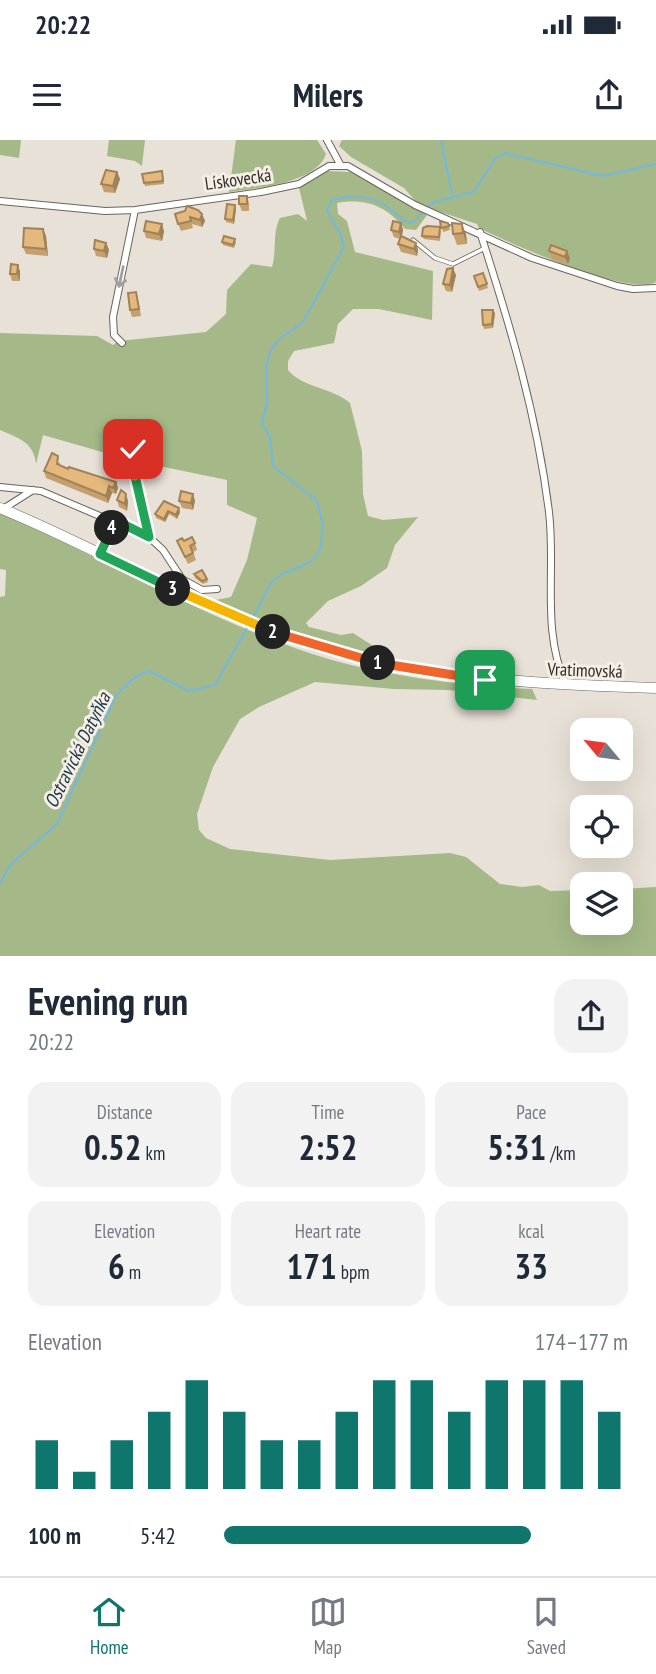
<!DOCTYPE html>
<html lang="en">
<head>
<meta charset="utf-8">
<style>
	:root { --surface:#fff; --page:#f2f2f3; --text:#1f2937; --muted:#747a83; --line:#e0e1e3; --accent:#0f766e }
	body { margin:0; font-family:"PT Sans Narrow",sans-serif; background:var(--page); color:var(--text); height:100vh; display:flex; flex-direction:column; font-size:26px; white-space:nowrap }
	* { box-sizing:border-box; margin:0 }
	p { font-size:23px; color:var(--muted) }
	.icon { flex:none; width:38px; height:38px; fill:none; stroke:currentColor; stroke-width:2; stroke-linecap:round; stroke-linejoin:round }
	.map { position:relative; height:816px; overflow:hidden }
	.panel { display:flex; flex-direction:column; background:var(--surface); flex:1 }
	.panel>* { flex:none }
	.needle { width:46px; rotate:299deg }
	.buttons { position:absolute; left:570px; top:578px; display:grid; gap:14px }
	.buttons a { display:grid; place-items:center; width:63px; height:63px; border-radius:14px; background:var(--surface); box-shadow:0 7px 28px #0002; font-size:35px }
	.pin { position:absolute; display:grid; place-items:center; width:60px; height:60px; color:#fff; margin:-30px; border-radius:14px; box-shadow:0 4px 10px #0006 }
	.km { position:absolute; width:35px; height:35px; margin:-18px; border-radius:50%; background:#222; color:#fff; font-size:19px; line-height:35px; text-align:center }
	.round { display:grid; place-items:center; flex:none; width:74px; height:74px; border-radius:21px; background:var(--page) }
	.overview { display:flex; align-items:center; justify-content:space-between; height:119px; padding:0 28px }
	h1 { font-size:38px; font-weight:800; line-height:52px }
	.figures { display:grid; grid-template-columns:repeat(3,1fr); gap:10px; height:119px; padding:7px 28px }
	.figures div { display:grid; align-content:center; border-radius:18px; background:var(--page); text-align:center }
	.figures b { font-size:35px; font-weight:800 }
	.figures small { font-size:19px; font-weight:400 }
	.figures p { font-size:19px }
	.chart { height:196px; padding:14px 28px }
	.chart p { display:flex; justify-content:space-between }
	.chart svg { width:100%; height:126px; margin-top:7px; stroke:var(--accent); stroke-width:6 }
	ul { padding:0 28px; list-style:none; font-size:23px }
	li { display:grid; grid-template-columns:112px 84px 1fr; align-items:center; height:52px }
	li i { height:18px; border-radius:9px; background:var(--accent) }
	.status { display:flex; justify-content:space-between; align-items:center; height:49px; padding:0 35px; background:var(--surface); direction:ltr }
	.status svg { height:19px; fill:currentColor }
	header { display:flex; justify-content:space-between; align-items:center; height:91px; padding:0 28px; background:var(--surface); font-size:32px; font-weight:800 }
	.menu { display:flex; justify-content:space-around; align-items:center; height:98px; border-top:2px solid var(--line); background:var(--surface); font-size:19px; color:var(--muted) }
	.menu a { display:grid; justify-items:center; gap:4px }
	.menu .on { color:var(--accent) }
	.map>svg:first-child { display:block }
	.green { fill:#a4b987 }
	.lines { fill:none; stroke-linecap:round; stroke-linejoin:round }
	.stream { stroke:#72b8e1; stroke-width:2 }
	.service-casing { stroke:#6a645c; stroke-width:5 }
	.minor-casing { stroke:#6a645c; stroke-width:8 }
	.secondary-casing { stroke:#6a645c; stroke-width:11 }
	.service { stroke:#fff; stroke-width:3.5 }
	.minor { stroke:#fff; stroke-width:6 }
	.secondary { stroke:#fff; stroke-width:10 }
	.wall { fill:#c59f6c }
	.shaded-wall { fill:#a08258 }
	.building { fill:#e5b97d; stroke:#a08258; stroke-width:2 }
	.oneway { stroke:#a0a09e }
	.split-1-casing { stroke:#fff; stroke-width:14 }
	.split-2-casing { stroke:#fff; stroke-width:14 }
	.split-3-casing { stroke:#fff; stroke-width:14 }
	.split-4-casing { stroke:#fff; stroke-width:14 }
	.split-5-casing { stroke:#fff; stroke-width:14 }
	.split-6-casing { stroke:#fff; stroke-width:14 }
	.split-1 { stroke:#f0652b; stroke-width:9 }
	.split-2 { stroke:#f0652b; stroke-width:9 }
	.split-3 { stroke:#f5b400; stroke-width:9 }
	.split-4 { stroke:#22a559; stroke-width:9 }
	.split-5 { stroke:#22a559; stroke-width:9 }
	.split-6 { stroke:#f5b400; stroke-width:9 }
	.labels { text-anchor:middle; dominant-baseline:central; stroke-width:6; stroke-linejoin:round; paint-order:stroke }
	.street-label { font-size:18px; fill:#2d2b27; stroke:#f6eee5 }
	.water-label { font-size:19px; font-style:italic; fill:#133445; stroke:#f6eee5 }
</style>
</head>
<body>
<div class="status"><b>20:22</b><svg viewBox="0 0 49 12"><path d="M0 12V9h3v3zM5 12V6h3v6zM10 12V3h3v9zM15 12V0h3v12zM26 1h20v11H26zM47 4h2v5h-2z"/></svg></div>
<header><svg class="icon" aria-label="menu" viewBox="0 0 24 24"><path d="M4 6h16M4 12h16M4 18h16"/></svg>Milers<svg class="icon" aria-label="share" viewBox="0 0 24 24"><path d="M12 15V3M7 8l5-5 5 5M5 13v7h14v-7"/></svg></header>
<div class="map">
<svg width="656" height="817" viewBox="0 0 656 817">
	<rect width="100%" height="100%" fill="#e8e1d7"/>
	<!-- green -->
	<path class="green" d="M0 0H21L19 18 0 15Z
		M109 0H145L142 26 135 21 107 16Z
		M236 0H317L326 14C316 44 255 48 229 52Z
		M342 0H656V142C628 157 510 103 479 88L477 84 419 65 404 48 351 17 339 6Z
		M327 31 351 32 427 75 416 90 405 89C386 66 367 58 337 63L338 74 347 81 355 112 433 131 432 180 379 169H353L338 184 334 203 294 211 288 221V230C301 247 333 248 350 263L362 311 363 354 368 376 383 380 418 377 395 405 387 428 361 446 328 461 306 483 309 487 341 495 353 493 392 518 383 520 288 492 210 461 231 457 247 420 257 378 227 365V340L130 320 43 295 36 324C34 302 18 298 0 290V193L97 196 113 205 119 201 206 192 226 174 227 150 251 124 272 127C277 110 272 93 280 78L298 74 307 81 299 48Z
		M0 373C110 421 216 486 332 520 397 538 465 546 532 549L537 560 448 550 394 549 315 542 259 567 240 579 213 627 197 674 199 690 206 698 230 709 330 720 450 713 466 717 500 744 522 747 539 745 550 751 583 750V782H621V749L656 747V816H0V457L5 456 6 430 0 429Z"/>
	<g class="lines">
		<!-- stream -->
		<path class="stream" d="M441 0 452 54
			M427 68 434 62 474 52 494 20 504 13 603 36 656 24
			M252 480 271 443 282 434 311 422 320 410 323 385 317 361 273 326 270 297 262 283 267 262 266 227 270 212 278 200 303 182 344 107 340 93 327 71 331 61C347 54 375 56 389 68 397 74 402 82 412 83L423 72
			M0 743 11 724 57 684 116 555 135 537 149 531 189 551 215 545 247 488"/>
		<defs>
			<path id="service" d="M413 100 435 118 453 124 485 108"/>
			<path id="minor" d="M327 0 341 26
				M0 61 105 71 135 70 261 52 299 44 329 26H348L415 65 532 118 617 146 633 149 656 148
				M480 92C510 185 537 275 549 372 556 430 541 490 566 545
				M122 203 114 195 113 177 135 70
				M133 309 135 341 149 397 163 410 182 439 202 450 217 449
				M0 347 41 351 149 397
				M3 369 33 350
				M100 414 115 380"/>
			<path id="secondary" d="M0 368C98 408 189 464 290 498 410 538 531 544 656 548"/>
		</defs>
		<!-- service casing -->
		<use href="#service" class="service-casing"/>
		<!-- minor casing -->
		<use href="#minor" class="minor-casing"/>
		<!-- secondary casing -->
		<use href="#secondary" class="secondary-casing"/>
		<!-- service -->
		<use href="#service" class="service"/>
		<!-- minor -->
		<use href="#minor" class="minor"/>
		<!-- secondary -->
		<use href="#secondary" class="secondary"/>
	</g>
	<!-- wall -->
	<path class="wall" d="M117 32 120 39 115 53 104 52 101 44Z
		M163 35 164 44 145 46 144 43Z
		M247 56 249 63V71H242L239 64Z
		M236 69 234 84 226 82 225 79Z
		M202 74 205 81 202 87 192 84 193 88 181 91 176 79Z
		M440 81 448 83 450 90 443 92Z
		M401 83 403 90 402 96 418 110 417 116 401 112 398 104 400 99 394 97 391 90Z
		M452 83 466 94 467 104 457 105 453 94Z
		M43 89 46 96 48 116 26 114 23 107Z
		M441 90 440 101 424 99 422 96Z
		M144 91H164L162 101 146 98Z
		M235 99 236 103 234 108 223 105 222 102Z
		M106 103 109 110 107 118 96 116 94 109Z
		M549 111 570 118 568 124 552 119Z
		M18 125 20 132V141H12L10 134Z
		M483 133 488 148 479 151 474 136Z
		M456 135 452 152 446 151 443 144Z
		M136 152 138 159 141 176 132 177 130 170Z
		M495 173 493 188 484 189 483 185Z
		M60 322V326L68 329 116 342 118 348 116 354 112 353 108 363 46 338 44 331Z
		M154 330V336H145L144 332Z
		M126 354 128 361 127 371 119 367 117 360Z
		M193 354 195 361 193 370 182 368 179 361Z
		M164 361 180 372 177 379 169 374 165 382 156 378 155 374Z
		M177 401 195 403 197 410 193 412 196 420 188 424Z
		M194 434 207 439 208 442 203 444 195 438Z"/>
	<!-- shaded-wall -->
	<path class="shaded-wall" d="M117 32 120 39 115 53 113 46Z
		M235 65 236 69 234 84 233 80Z
		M202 74 205 81 202 87 200 80Z
		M401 83 403 90 401 99 399 92Z
		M162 84 164 91 162 101 159 94Z
		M462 84 466 94 467 104 463 93Z
		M43 89 46 96 48 116 46 109Z
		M106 103 109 110 107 118 104 111Z
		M416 103 418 110 417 116 414 109Z
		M567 111 570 118 568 124 565 117Z
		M18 125 20 132V141L17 134Z
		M453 128 456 135 452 152 450 145Z
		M493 170 495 173 493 188 492 184Z
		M116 342 118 348 116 354 113 348Z
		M109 346 112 353 108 363 106 356Z
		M126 354 128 361 127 371 125 364Z
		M193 354 195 361 193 370 191 363Z
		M179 368 180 372 177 379 176 375Z
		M168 371 169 374 165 382 164 379Z"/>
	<!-- building -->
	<path class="building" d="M106 30 117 32 113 46 101 44Z
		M162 31 163 41 144 43 142 34Z
		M239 56H247V64H239Z
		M227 64 235 65 233 80 225 79Z
		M187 66 198 70 202 74 200 80 190 77 191 81 178 84 175 74 185 71Z
		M146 81 162 84 159 94 144 91Z
		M393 81 401 83 399 92 391 90Z
		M440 81 448 83 449 86 441 88Z
		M452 83 462 84 463 93 453 94Z
		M427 86 440 87 439 97 422 96 423 88Z
		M24 88 43 89 46 109 23 107Z
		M224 96 235 99 233 105 222 102Z
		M401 96 416 103 414 109 398 104Z
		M95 100 106 103 104 111 94 109Z
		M551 105 567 111 565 117 549 111Z
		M11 124 18 125 17 134H10Z
		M453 128 450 145 443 144 447 129Z
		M483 133 487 144 478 147 474 136Z
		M136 152 139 169 130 170 128 153Z
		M482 170H493L492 184 483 185Z
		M52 313 58 316 57 324 68 329 69 327 116 342 113 348 109 346 106 356 44 331Z
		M144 325 153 326 152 333 144 332Z
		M121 350 126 354 125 364 117 360Z
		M181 351 193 354 191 363 179 361Z
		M164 361 179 368 176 375 168 371 164 379 155 374Z
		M192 397 195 403 190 406 193 413 185 417 177 401 182 398 184 401Z
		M202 430 207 439 202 441 194 434Z"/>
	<!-- one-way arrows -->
	<defs><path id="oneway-shaft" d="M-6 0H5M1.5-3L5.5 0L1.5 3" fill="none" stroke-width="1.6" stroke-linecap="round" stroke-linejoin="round" transform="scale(1.75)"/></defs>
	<use class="oneway" href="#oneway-shaft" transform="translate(121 137) rotate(102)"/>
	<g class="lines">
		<defs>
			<path id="split-1" d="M378 523 485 540"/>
			<path id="split-2" d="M273 492 378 523"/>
			<path id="split-3" d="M173 449 273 492"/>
			<path id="split-4" d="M112 388 100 414 173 449"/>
			<path id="split-5" d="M112 388 115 380 149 397 135 336"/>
			<path id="split-6" d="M133 309 135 336"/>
		</defs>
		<!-- split-1 casing -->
		<use href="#split-1" class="split-1-casing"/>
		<!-- split-2 casing -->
		<use href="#split-2" class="split-2-casing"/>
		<!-- split-3 casing -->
		<use href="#split-3" class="split-3-casing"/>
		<!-- split-4 casing -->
		<use href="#split-4" class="split-4-casing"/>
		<!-- split-5 casing -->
		<use href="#split-5" class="split-5-casing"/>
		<!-- split-6 casing -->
		<use href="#split-6" class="split-6-casing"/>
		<!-- split-1 -->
		<use href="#split-1" class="split-1"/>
		<!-- split-2 -->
		<use href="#split-2" class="split-2"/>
		<!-- split-3 -->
		<use href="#split-3" class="split-3"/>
		<!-- split-4 -->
		<use href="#split-4" class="split-4"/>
		<!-- split-5 -->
		<use href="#split-5" class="split-5"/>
		<!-- split-6 -->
		<use href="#split-6" class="split-6"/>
	</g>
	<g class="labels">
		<!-- street labels -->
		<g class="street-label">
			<text transform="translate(238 39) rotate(-8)">Lískovecká</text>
			<text transform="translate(585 530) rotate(2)">Vratimovská</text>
		</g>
		<!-- water labels -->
		<g class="water-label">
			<text transform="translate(77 610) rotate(-64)">Ostravická Datyňka</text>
		</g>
	</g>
</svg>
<div class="buttons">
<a><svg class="needle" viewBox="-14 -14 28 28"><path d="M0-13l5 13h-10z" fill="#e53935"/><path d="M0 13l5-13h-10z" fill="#747a83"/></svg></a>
<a><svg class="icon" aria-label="locate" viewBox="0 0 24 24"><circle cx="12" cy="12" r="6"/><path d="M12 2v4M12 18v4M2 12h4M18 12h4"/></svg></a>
<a><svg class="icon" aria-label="layers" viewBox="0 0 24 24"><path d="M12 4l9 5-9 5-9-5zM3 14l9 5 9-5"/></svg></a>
</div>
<div class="pin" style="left:485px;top:540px;background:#1e9e55"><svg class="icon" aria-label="arrive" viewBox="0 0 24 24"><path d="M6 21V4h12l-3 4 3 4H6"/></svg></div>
<div class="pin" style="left:133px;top:309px;background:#d93025"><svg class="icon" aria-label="check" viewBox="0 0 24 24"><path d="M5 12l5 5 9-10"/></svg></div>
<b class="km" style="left:378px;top:523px">1</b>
<b class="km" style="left:273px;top:492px">2</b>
<b class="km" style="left:173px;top:449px">3</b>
<b class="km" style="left:112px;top:388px">4</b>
</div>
<section class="panel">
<div class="overview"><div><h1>Evening run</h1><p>20:22</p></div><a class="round"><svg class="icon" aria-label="share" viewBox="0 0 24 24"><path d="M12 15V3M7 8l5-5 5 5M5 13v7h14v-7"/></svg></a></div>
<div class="figures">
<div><p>Distance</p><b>0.52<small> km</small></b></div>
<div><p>Time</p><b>2:52</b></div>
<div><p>Pace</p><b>5:31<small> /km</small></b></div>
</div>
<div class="figures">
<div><p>Elevation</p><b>6<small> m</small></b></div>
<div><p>Heart rate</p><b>171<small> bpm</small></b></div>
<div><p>kcal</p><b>33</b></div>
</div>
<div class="chart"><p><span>Elevation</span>174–177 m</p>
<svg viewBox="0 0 160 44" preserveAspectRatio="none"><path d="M5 44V27M15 44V38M25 44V27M35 44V17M45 44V6M55 44V17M65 44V27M75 44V27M85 44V17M95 44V6M105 44V6M115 44V17M125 44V6M135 44V6M145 44V6M155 44V17"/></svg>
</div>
<ul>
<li><b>100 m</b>5:42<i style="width:76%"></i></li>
</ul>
</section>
<nav class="menu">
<a class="on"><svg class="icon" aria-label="home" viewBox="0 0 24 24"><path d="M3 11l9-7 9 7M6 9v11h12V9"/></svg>Home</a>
<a><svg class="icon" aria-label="map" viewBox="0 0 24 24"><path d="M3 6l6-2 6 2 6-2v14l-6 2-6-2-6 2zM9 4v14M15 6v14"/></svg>Map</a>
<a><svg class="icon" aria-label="saved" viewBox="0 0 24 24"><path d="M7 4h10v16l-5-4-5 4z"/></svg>Saved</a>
</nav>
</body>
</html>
